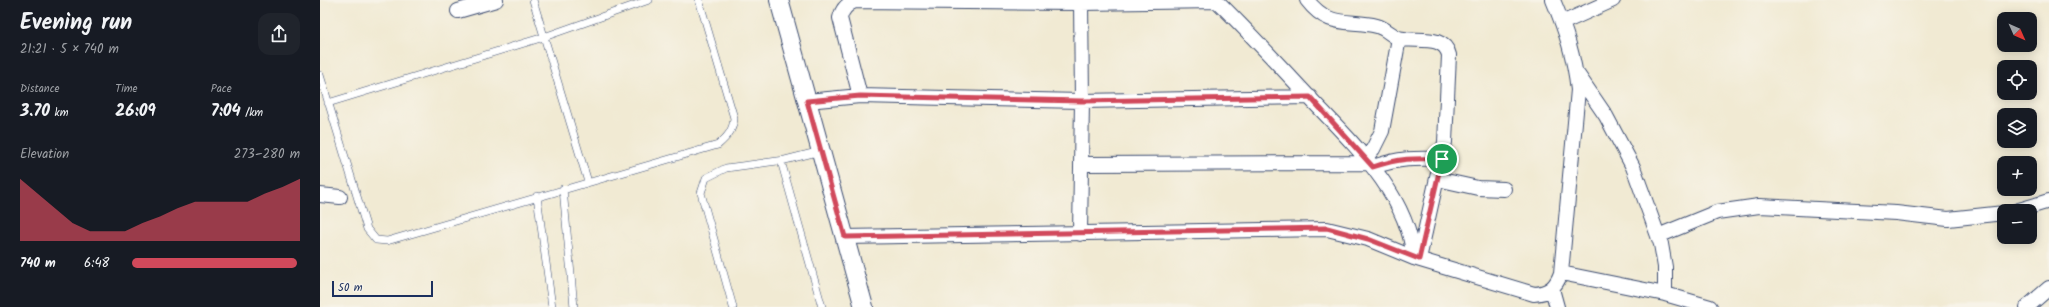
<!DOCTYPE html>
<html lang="en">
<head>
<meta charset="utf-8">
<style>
	:root { --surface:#171b24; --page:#20242c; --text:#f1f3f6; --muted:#9ea1a6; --accent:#d1495b }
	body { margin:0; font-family:Kalam,sans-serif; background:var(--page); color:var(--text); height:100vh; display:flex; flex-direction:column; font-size:15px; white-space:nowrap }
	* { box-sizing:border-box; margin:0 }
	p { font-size:13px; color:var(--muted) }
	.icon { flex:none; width:22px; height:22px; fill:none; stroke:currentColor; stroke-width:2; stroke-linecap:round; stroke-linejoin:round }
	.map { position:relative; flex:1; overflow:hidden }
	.details { display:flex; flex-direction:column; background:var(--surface); width:320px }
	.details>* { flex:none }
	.needle { width:26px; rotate:135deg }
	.tools { position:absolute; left:1677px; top:12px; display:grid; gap:8px }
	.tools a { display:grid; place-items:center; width:40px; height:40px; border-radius:8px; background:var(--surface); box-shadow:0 2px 10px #0003; font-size:20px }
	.scale { position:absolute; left:12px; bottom:10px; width:101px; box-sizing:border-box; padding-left:4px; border:2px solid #1b2f5e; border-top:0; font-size:11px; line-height:14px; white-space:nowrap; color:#1b2f5e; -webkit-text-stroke:3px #f7f3e8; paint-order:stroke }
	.pin { position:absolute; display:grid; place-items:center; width:34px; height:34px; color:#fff; margin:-17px; border:2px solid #fff; border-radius:50%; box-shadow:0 1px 4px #0007 }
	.round { display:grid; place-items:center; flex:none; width:42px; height:42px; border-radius:12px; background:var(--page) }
	.overview { display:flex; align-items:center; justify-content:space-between; height:68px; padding:0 20px }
	h1 { font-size:22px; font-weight:600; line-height:30px }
	.metrics { display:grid; grid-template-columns:repeat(3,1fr); gap:6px; height:68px; padding:4px 20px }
	.metrics div { display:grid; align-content:center }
	.metrics b { font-size:17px; font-weight:600 }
	.metrics small { font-size:11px; font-weight:400 }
	.metrics p { font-size:11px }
	.chart { height:112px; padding:8px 20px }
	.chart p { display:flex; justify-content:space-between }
	.chart svg { width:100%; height:72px; margin-top:4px; fill:var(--accent); opacity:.7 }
	ul { padding:0 20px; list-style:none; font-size:13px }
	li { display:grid; grid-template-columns:64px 48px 1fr; align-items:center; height:30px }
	li i { height:10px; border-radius:5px; background:var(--accent) }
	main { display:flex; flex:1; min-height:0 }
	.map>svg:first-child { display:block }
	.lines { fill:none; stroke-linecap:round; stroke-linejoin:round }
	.service-casing { stroke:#3b4b70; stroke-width:8 }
	.minor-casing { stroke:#3b4b70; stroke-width:16 }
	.tertiary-casing { stroke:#3b4b70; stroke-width:20 }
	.service { stroke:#fff; stroke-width:7 }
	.minor { stroke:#fff; stroke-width:14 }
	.tertiary { stroke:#fff; stroke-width:18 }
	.route-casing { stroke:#fff; stroke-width:8 }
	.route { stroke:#d1495b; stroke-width:5 }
</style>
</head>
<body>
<main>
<section class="details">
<div class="overview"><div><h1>Evening run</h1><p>21:21 · 5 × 740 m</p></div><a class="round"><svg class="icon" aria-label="share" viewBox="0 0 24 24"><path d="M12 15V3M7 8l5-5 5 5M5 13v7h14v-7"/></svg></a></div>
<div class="metrics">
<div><p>Distance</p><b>3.70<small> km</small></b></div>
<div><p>Time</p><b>26:09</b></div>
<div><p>Pace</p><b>7:04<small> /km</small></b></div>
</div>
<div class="chart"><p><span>Elevation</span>273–280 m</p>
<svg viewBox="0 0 160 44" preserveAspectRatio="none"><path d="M0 44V6L10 15L20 24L30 33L40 38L50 38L60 38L70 33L80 29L90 24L100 20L110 20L120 20L130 20L140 15L150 11L160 6V44z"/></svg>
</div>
<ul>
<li><b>740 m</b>6:48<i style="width:98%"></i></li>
</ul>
</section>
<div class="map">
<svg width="1729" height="307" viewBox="0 0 1729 307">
	<rect width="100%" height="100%" fill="#f7f3e8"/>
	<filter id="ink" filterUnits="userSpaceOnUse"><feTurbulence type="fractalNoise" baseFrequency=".025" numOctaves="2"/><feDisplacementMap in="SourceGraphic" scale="8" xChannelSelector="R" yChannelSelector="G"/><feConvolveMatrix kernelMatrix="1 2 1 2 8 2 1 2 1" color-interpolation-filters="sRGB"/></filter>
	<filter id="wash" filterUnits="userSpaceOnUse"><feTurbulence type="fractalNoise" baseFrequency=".012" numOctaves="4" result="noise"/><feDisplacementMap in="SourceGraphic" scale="16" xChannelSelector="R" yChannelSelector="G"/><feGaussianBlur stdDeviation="0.9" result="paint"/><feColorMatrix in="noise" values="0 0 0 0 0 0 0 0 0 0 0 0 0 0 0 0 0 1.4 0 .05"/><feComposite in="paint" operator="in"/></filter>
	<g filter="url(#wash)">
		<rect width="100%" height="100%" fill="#f1ead3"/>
	</g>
	<g filter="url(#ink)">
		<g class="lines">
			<defs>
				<path id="service" d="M213 0 268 182
					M0 75 47 229 56 240 67 241 398 145C407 137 413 131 414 118L379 0
					M8 103 224 37 329 0
					M461 161 502 307
					M243 189 254 307
					M217 196 232 307
					M413 307 381 193 386 178 406 168 465 160 501 151"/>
				<path id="minor" d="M896 0C928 31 958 64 988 96 1031 142 1087 192 1094 258
					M987 0C1009 29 1028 19 1057 26 1065 28 1071 35 1078 38 1095 43 1124 33 1129 55L1125 142 1099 259
					M138 11 176 0
					M1242 23 1293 0
					M1258 75 1286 116 1313 167 1341 244 1345 267V294
					M540 96 520 18C522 9 527 4 535 1L761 3 897 1
					M487 101 540 96 762 101 990 97
					M1045 159 1053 149 1062 131 1079 38
					M762 164 1050 163
					M1053 167C1080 158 1094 158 1122 159
					M1117 179 1158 188 1184 189
					M0 195 20 197
					M1696 211 1729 201
					M760 234 762 101 761 0
					M1338 236 1397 212 1439 206 1576 213 1628 219 1684 213
					M525 237 1007 229 1048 239 1094 258 1214 294C1229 293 1236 287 1241 273L1258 90C1254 56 1246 31 1233 0
					M1241 273 1345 294 1390 307
					M1232 289 1237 307
					M1707 307 1729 288"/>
				<path id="tertiary" d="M459 0 544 307"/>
			</defs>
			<!-- service casing -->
			<use href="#service" class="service-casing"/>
			<!-- minor casing -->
			<use href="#minor" class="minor-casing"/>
			<!-- tertiary casing -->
			<use href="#tertiary" class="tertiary-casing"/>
			<!-- service -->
			<use href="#service" class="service"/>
			<!-- minor -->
			<use href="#minor" class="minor"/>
			<!-- tertiary -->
			<use href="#tertiary" class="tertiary"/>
		</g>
	</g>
	<g class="lines" filter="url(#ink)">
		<defs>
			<path id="route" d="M540 96 762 101 990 97 1053 167C1080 158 1093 158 1122 159L1099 259 1048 239 1007 228 525 237 487 101Z"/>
		</defs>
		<!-- route casing -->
		<use href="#route" class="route-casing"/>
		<!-- route -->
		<use href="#route" class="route"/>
	</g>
</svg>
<div class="tools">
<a><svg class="needle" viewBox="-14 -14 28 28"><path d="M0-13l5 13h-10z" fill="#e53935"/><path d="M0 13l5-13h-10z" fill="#9ea1a6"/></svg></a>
<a><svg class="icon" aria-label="locate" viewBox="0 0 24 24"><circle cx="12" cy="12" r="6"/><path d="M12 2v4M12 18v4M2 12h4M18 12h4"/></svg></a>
<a><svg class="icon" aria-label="layers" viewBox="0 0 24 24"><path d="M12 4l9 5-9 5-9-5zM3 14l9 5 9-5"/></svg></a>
<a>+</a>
<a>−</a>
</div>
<div class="scale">50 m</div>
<div class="pin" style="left:1122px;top:159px;background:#1e9e55"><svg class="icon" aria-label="arrive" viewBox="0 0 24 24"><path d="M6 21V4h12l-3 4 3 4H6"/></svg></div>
</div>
</main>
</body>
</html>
